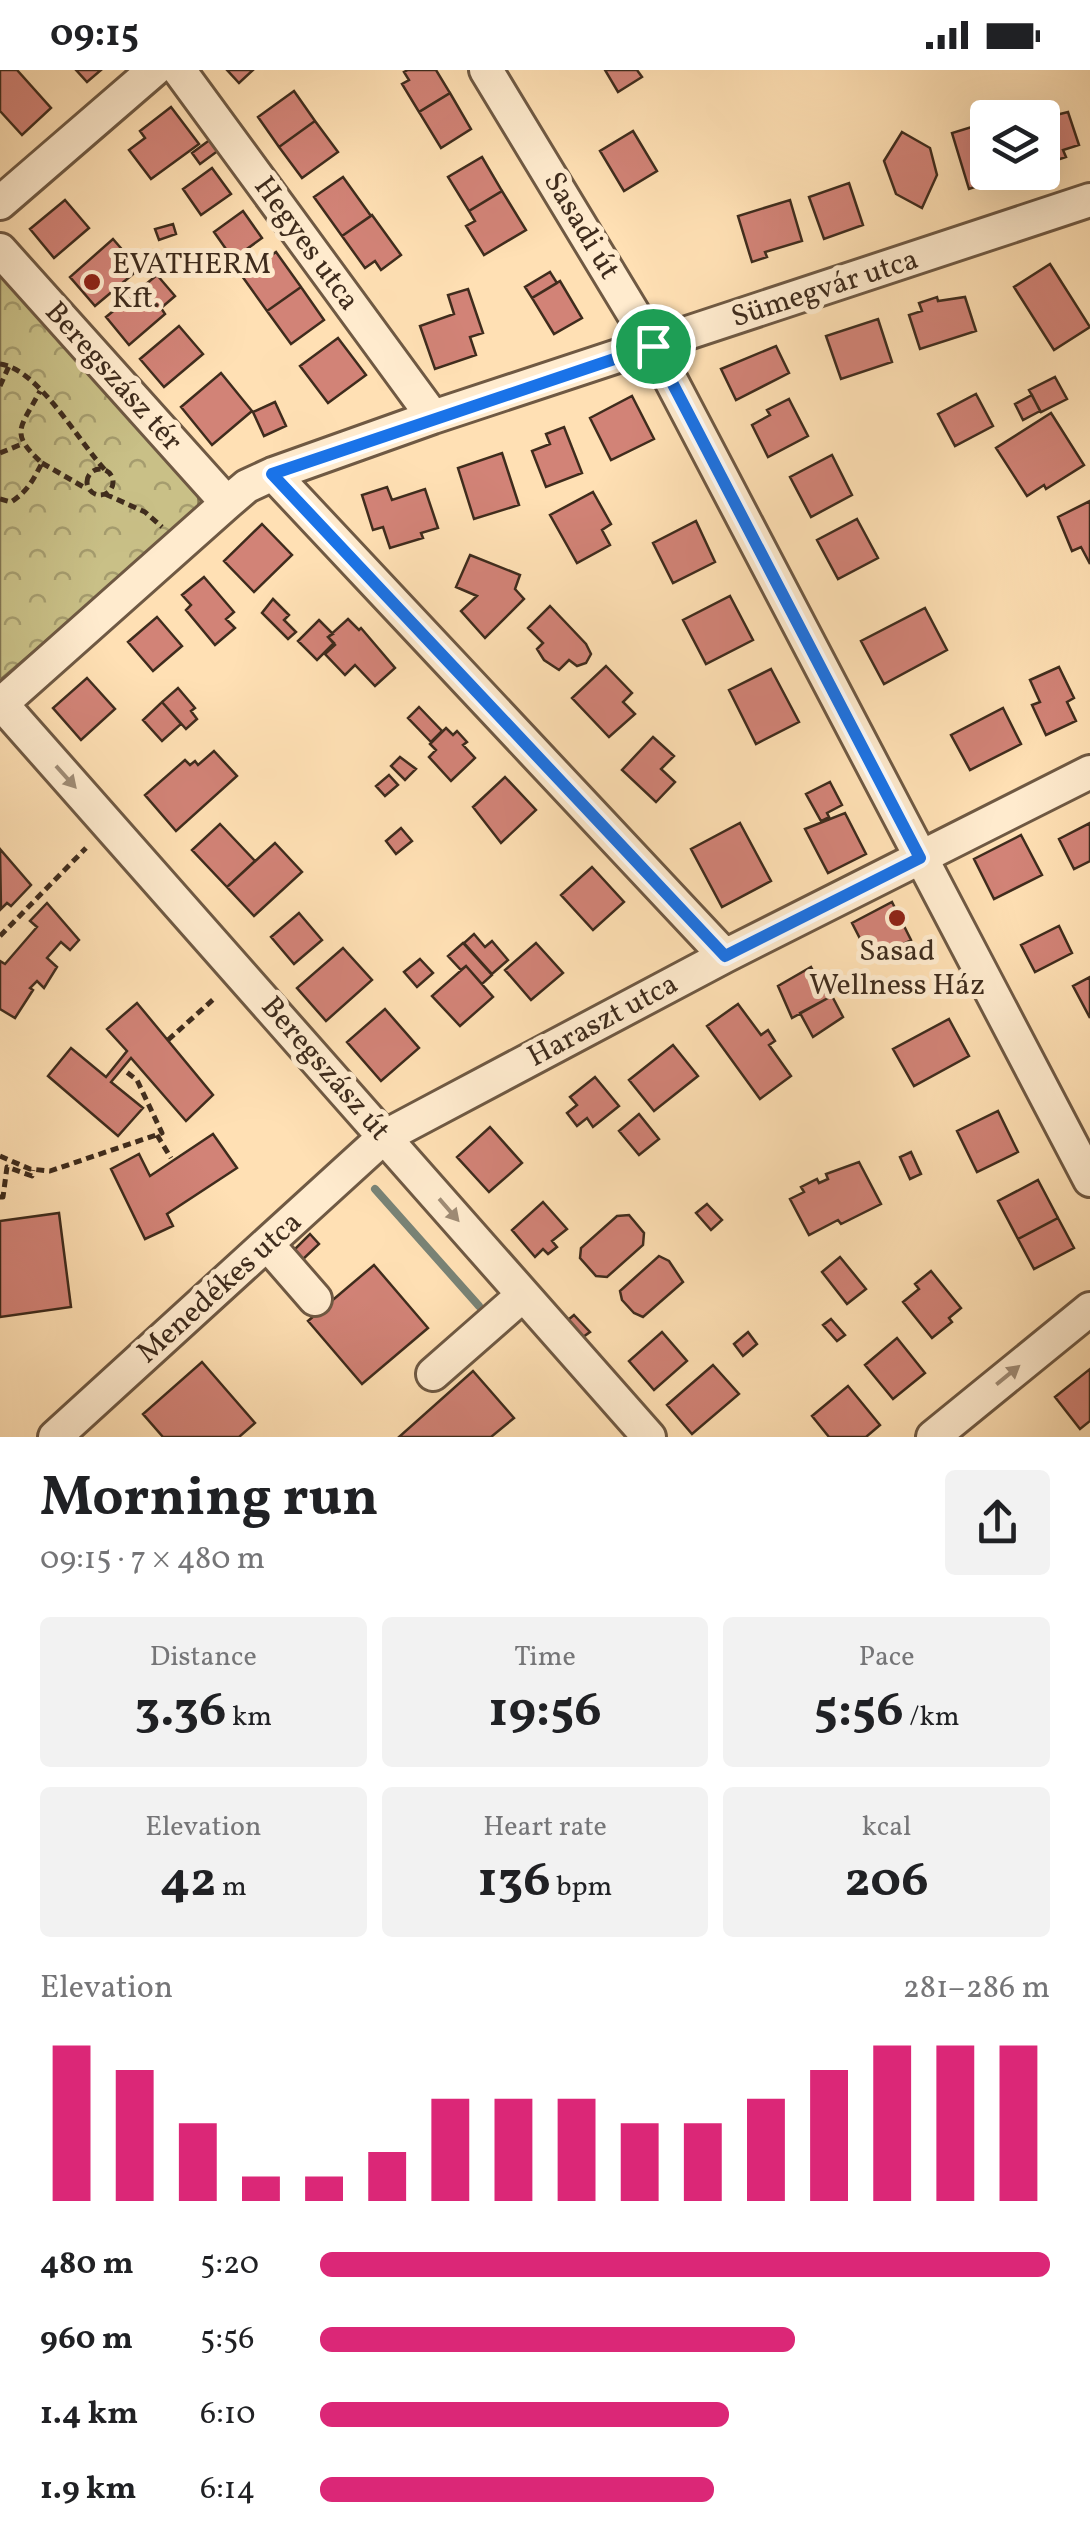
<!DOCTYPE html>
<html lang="en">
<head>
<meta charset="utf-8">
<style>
	:root { --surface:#fff; --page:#f2f2f2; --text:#202124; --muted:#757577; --accent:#db2777 }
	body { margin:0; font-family:Vollkorn,serif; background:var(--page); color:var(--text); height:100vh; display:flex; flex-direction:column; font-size:38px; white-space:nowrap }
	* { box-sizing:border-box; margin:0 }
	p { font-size:32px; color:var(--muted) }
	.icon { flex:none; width:55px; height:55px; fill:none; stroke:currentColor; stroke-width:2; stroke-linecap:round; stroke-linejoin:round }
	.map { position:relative; height:1367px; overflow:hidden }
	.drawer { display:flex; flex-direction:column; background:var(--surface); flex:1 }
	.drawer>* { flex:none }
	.fabs { position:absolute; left:970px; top:30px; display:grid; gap:20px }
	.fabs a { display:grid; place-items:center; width:90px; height:90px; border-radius:10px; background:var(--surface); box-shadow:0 10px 40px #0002; font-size:50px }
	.pin { position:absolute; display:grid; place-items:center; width:85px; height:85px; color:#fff; margin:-42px; border:5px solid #fff; border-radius:50%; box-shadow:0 2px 10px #0007 }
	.round { display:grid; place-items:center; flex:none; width:105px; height:105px; border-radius:10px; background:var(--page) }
	.summary { display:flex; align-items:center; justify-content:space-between; height:170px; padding:0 40px }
	h1 { font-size:55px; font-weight:700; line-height:75px }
	.stats { display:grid; grid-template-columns:repeat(3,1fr); gap:15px; height:170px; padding:10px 40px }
	.stats div { display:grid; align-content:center; border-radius:10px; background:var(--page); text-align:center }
	.stats b { font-size:50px; font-weight:700 }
	.stats small { font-size:28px; font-weight:400 }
	.stats p { font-size:28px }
	.chart { height:280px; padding:20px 40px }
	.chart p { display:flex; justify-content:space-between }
	.chart svg { width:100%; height:180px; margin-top:10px; stroke:var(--accent); stroke-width:6 }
	ul { padding:0 40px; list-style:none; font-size:32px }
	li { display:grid; grid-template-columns:160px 120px 1fr; align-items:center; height:75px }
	li i { height:25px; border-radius:12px; background:var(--accent) }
	.status { display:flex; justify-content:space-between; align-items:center; height:70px; padding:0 50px; background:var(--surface); direction:ltr }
	.status svg { height:28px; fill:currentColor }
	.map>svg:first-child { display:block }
	.park { fill:url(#park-crowns); stroke:#847652; stroke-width:2.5 }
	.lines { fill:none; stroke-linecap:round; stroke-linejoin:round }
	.stream { stroke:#798376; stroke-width:8 }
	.building { fill:#d28377; stroke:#3f2c1d; stroke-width:2.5 }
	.minor-casing { stroke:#6f5943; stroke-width:38 }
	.path { stroke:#3f2c1d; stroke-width:5; stroke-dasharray:8 5; stroke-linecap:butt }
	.minor { stroke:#ffebce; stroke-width:32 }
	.oneway { fill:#9f8c76 }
	.route-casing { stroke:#fff; stroke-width:20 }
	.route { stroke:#1a73e8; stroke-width:12 }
	.poi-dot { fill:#8f2418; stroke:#ffebce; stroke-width:4 }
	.labels { text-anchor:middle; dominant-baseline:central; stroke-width:10; stroke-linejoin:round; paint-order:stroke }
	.street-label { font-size:30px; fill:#3f2c1d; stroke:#ffebce }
	.poi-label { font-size:30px; fill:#3f2c1d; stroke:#ffebce; text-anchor:start }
</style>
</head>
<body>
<div class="status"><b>09:15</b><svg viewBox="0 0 49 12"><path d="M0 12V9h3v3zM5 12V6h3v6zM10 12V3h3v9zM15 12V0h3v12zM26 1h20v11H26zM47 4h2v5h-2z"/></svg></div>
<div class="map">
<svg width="1090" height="1367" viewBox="0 0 1090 1367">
	<defs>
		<pattern id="park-crowns" width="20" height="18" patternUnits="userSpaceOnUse" patternTransform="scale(2.5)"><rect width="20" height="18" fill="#c9c087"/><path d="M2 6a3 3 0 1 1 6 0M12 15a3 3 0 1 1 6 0" fill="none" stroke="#a59c6e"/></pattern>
	</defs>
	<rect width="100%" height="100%" fill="#ffe0b4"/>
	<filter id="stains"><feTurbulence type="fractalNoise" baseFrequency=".002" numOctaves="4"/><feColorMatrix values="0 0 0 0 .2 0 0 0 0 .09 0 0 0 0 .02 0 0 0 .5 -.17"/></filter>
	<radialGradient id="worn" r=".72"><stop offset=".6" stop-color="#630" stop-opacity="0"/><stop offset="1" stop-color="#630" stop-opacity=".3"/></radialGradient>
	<!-- park -->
	<path class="park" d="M0 190 197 424C202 436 195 443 187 452L0 610Z"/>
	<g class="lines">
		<!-- stream -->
		<path class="stream" d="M375 1119 479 1236"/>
	</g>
	<!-- building -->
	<path class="building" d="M0 0H17L51 38 22 65 0 41Z
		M76 0H101L87 12Z
		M227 0H253L239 13Z
		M408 0H436L450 23 419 42 402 14 409 10 404 2Z
		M605 0H637L642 7 618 22Z
		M294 21 315 51 279 77 258 47Z
		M450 23 471 59 441 78 419 42Z
		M171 37 199 74 151 109 129 80 145 68 140 61Z
		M1054 39 1056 45 1068 42 1079 75 1063 80 1066 87 1042 95V48L1029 47Z
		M315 51 338 82 302 108 279 77Z
		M988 52V102H1004L1006 107 969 119 952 63Z
		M633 61 657 101 624 121 600 81Z
		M902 62 930 78 937 105 922 138 896 124 884 91Z
		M211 69 219 80 200 94 192 83Z
		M482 87 502 121 469 141 448 107Z
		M212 98 231 124 201 145 183 119Z
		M343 107 371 146 342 166 314 127Z
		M849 113 863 155 824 169 809 127Z
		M502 121 526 160 484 185 466 156 475 151 469 141Z
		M65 130 89 158 54 188 30 159Z
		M790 130 802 171 765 182 767 187 752 192 738 146Z
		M243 141 262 168 233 189 214 162Z
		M372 145 401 185 381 200 375 191 365 198 342 166Z
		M173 154 176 164 159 170 155 159Z
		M113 169 139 199 95 236 70 207Z
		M276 182 301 217 267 241 242 206Z
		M1050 194 1090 257 1054 280 1014 217Z
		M550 202 557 213 532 228 525 217Z
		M157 205 175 226 161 238 165 244 129 275 106 247Z
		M560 211 582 248 554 264 532 228Z
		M301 217 324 250 291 274 267 241Z
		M468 219 483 263 470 267 476 285 435 299 420 256 454 244 448 225Z
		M937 227 938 231 965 227 976 261 920 279 909 245 922 241 919 233Z
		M878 249 892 292 841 309 826 266Z
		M179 256 203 284 164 317 140 289Z
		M338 268 366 305 328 333 300 296Z
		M776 276 789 303 736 330 721 299Z
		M221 303 252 341 212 375 181 337Z
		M1055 307 1067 329 1041 342 1029 320Z
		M976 324 993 356 955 376 938 344Z
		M1032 325 1040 341 1023 350 1015 334Z
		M632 326 654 369 611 390 590 348Z
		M789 329 808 366 768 387 752 355 770 345 767 340Z
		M275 332 286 356 264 366 253 342Z
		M1051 343 1084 395 1046 419 1044 415 1027 426 996 378Z
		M564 357 582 403 546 417 532 381 550 374 546 364Z
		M502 383 519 435 474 449 458 398Z
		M832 385 852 425 811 447 790 407Z
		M387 417 392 430 425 419 438 458 421 463 423 468 390 478 383 457 373 460 362 425Z
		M593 422 611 454 602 460 610 475 577 493 550 445Z
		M1090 431V494L1081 477 1072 481 1058 447Z
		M857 449 878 488 838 509 817 470Z
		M696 451 715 492 673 513 653 473Z
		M262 454 292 485 254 522 224 491Z
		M470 485 520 505 515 519 524 529 485 568 461 541 477 526 456 517Z
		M204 507 234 542 226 549 235 558 215 575 186 540 191 535 182 525Z
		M730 526 753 570 706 594 683 550Z
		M273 529 289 545 284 550 296 562 288 569 262 543Z
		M550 536 586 574 591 584 586 593 577 596 569 590 559 600 544 590 537 579 543 573 528 558Z
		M925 538 947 580 884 614 861 571Z
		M157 547 182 576 153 601 128 572Z
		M348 549 359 560 361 558 395 598 375 616 355 595 345 605 325 584 335 575 328 567Z
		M319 550 333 564 328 567 334 573 317 590 298 571Z
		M606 596 632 623 623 632 635 644 609 667 572 628Z
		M1059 597 1074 628 1067 632 1076 651 1046 665 1032 635 1040 632 1030 610Z
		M771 599 799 652 756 674 729 620Z
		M87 608 115 639 81 670 53 638Z
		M178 618 195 638 191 641 197 649 186 659 162 632Z
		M162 632 181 654 162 671 143 650Z
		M419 637 442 661 431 672 408 648Z
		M1003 638 1021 674 970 700 951 665Z
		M446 658 453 665 457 661 467 672 463 675 475 688 451 711 429 687 436 680 430 674Z
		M653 667 674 686 661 699 675 712 656 732 622 700Z
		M214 681 237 706 176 761 145 725 185 690 190 695 195 691 198 695Z
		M400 687 416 699 405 710 391 696Z
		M389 705 398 715 385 726 376 716Z
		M505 707 536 740 501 773 473 737Z
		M830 712 842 735 827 743 829 747 821 751 806 724Z
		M845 743 866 784 828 803 805 759Z
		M740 753 771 811 722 837 691 779Z
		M1090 753V791L1074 799 1059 769Z
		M220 754 255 791 227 817 192 780Z
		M401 758 412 771 396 784 386 771Z
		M1021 765 1042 805 994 829 974 789Z
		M275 773 302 802 254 846 227 817Z
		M0 779 31 815 11 836 7 833 1 839Z
		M592 797 624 832 593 860 561 825Z
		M892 832 911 870 871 890 852 853Z
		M47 833 79 870 70 880 61 872 47 888 57 897 44 918 37 911 30 918 33 920 15 948 0 939V891L5 894 37 857 30 851Z
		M299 843 322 870 294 894 271 867Z
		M1059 856 1072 883 1035 902 1021 875Z
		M474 864 485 877 492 871 508 890 492 904 464 873Z
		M463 873 492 905 482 914 466 896 461 900 448 886Z
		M536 873 563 903 531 930 505 900Z
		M343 878 372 910 326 951 297 918Z
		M420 889 433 903 417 917 404 902Z
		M466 896 493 927 460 956 432 926Z
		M811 897 828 928 792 948 778 916Z
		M1090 907V948L1073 916Z
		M832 926 843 947 813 967 800 943Z
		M137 933 213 1025 186 1051 131 988 111 1012 143 1038 118 1066 48 1006 71 978 106 1007 127 981 107 959Z
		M738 934 761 965 768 960 775 971 769 975 791 1006 760 1029 707 956Z
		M385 939 419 978 381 1011 347 972Z
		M949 949 969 986 914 1016 893 979Z
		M673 975 698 1006 654 1041 629 1010Z
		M595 1007 619 1036 593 1057 587 1048 577 1056 567 1043 577 1035 570 1027Z
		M998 1041 1018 1082 977 1102 957 1061Z
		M639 1044 659 1069 639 1085 619 1061Z
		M490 1057 522 1093 489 1122 457 1087Z
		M213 1064 237 1098 167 1144 173 1156 145 1169 111 1099 139 1084 150 1106Z
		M911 1082 921 1104 910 1109 900 1087Z
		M859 1092 881 1134 841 1154 838 1150 809 1165 790 1129 804 1122 801 1117 817 1109 819 1113 828 1109 826 1104Z
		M1038 1110 1058 1148 1018 1169 998 1131Z
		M543 1132 567 1159 552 1171 557 1177 548 1184 543 1179 535 1187 512 1160Z
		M707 1134 722 1150 711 1160 696 1143Z
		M59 1143 71 1237 0 1247V1151Z
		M629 1145 644 1163 643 1175 607 1207 596 1206 580 1188 581 1178 617 1146Z
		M1058 1148 1074 1178 1034 1199 1018 1169Z
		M310 1164 319 1174 299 1193 290 1184Z
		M659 1186 669 1191 683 1212 643 1247 634 1243 622 1230 620 1221Z
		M840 1187 866 1219 847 1234 822 1202Z
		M374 1195 428 1258 362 1314 308 1251Z
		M931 1201 961 1238 949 1248 952 1252 932 1268 903 1232 919 1219 915 1214Z
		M574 1245 590 1262 583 1267 568 1250Z
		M831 1249 845 1265 837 1271 823 1255Z
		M662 1262 687 1291 654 1320 629 1291Z
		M748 1262 757 1274 743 1286 734 1274Z
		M897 1268 925 1303 893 1329 865 1295Z
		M202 1292 255 1353 239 1367H163L143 1344Z
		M713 1295 739 1324 692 1364 667 1335Z
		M1090 1299V1351L1080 1359 1055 1327Z
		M473 1301 514 1348 491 1367H399Z
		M848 1316 880 1355 866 1367H829L812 1346Z"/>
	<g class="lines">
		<defs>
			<path id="minor" d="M179 0 433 347
				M486 0 653 276 1090 1110
				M0 133 154 0
				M0 180 227 433
				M273 404 725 886
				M0 632 649 1367
				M0 635 227 433 247 416 273 404 433 347 1090 130
				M268 1175 315 1229
				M433 1304 523 1225
				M55 1367 384 1067 725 886 1090 702
				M933 1367 1090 1239"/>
		</defs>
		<!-- minor casing -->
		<use href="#minor" class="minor-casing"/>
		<!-- path -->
		<path class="path" d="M0 294C39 299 79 373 107 402
			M0 316 9 296
			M0 383 22 374
			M42 393 87 419
			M87 412a13 13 0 1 1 26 0a13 13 0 1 1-26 0Z
			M105 424 145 442 162 457
			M0 429 11 432C28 421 33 410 42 393 8 362 21 358 40 321
			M0 866 86 778
			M168 970 216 927
			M157 1065 171 1088
			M0 1086 30 1099 50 1101 162 1063 137 1010 124 1000
			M0 1127H3L7 1097 32 1106 33 1100"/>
		<!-- minor -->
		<use href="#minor" class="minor"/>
	</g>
	<!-- one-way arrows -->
	<defs><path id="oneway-solid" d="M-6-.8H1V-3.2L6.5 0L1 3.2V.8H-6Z" transform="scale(2.5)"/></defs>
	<g class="oneway">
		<use href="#oneway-solid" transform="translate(66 707) rotate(48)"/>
		<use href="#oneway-solid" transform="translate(449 1140) rotate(49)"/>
		<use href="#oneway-solid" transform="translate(1008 1305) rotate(-39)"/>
	</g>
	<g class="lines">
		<defs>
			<path id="route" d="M653 276 920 788 725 886 272 404Z"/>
		</defs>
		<!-- route casing -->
		<use href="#route" class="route-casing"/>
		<!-- route -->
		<use href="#route" class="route"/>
	</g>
	<!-- markers -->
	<g class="poi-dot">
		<circle cx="92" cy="212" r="10"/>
		<circle cx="897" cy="848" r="10"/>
	</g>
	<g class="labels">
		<!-- street labels -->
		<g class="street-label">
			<text transform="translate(581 156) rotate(59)">Sasadi út</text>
			<text transform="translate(306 174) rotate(54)">Hegyes utca</text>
			<text transform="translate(825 219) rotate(-18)">Sümegvár utca</text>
			<text transform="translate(113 307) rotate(48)">Beregszász tér</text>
			<text transform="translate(603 951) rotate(-28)">Haraszt utca</text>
			<text transform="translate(325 999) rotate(49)">Beregszász út</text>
			<text transform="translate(220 1218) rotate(-42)">Menedékes utca</text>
		</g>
		<!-- poi labels -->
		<g class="poi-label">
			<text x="112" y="195">EVATHERM<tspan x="112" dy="34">Kft.</tspan></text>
			<text x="897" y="882" text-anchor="middle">Sasad<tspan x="897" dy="34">Wellness Ház</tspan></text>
		</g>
	</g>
	<rect width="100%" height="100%" filter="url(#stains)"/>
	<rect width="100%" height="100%" fill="url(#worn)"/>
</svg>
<div class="fabs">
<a><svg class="icon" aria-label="layers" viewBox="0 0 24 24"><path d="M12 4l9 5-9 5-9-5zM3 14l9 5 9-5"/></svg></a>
</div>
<div class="pin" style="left:653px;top:276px;background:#1e9e55"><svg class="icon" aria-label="arrive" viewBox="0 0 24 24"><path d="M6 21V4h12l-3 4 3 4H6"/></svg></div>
</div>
<section class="drawer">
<div class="summary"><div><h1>Morning run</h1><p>09:15 · 7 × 480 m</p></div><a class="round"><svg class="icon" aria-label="share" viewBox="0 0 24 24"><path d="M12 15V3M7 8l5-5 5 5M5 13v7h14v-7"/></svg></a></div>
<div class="stats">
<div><p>Distance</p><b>3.36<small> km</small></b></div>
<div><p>Time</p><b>19:56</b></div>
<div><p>Pace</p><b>5:56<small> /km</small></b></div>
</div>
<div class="stats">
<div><p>Elevation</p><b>42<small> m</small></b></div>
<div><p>Heart rate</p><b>136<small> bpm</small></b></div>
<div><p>kcal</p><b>206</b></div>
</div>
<div class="chart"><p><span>Elevation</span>281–286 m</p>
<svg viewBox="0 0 160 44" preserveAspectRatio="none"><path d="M5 44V6M15 44V12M25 44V25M35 44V38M45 44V38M55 44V32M65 44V19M75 44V19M85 44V19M95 44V25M105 44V25M115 44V19M125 44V12M135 44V6M145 44V6M155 44V6"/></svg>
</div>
<ul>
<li><b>480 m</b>5:20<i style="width:100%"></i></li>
<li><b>960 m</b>5:56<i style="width:65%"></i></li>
<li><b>1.4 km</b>6:10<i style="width:56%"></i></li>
<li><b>1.9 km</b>6:14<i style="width:54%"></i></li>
</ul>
</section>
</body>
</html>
